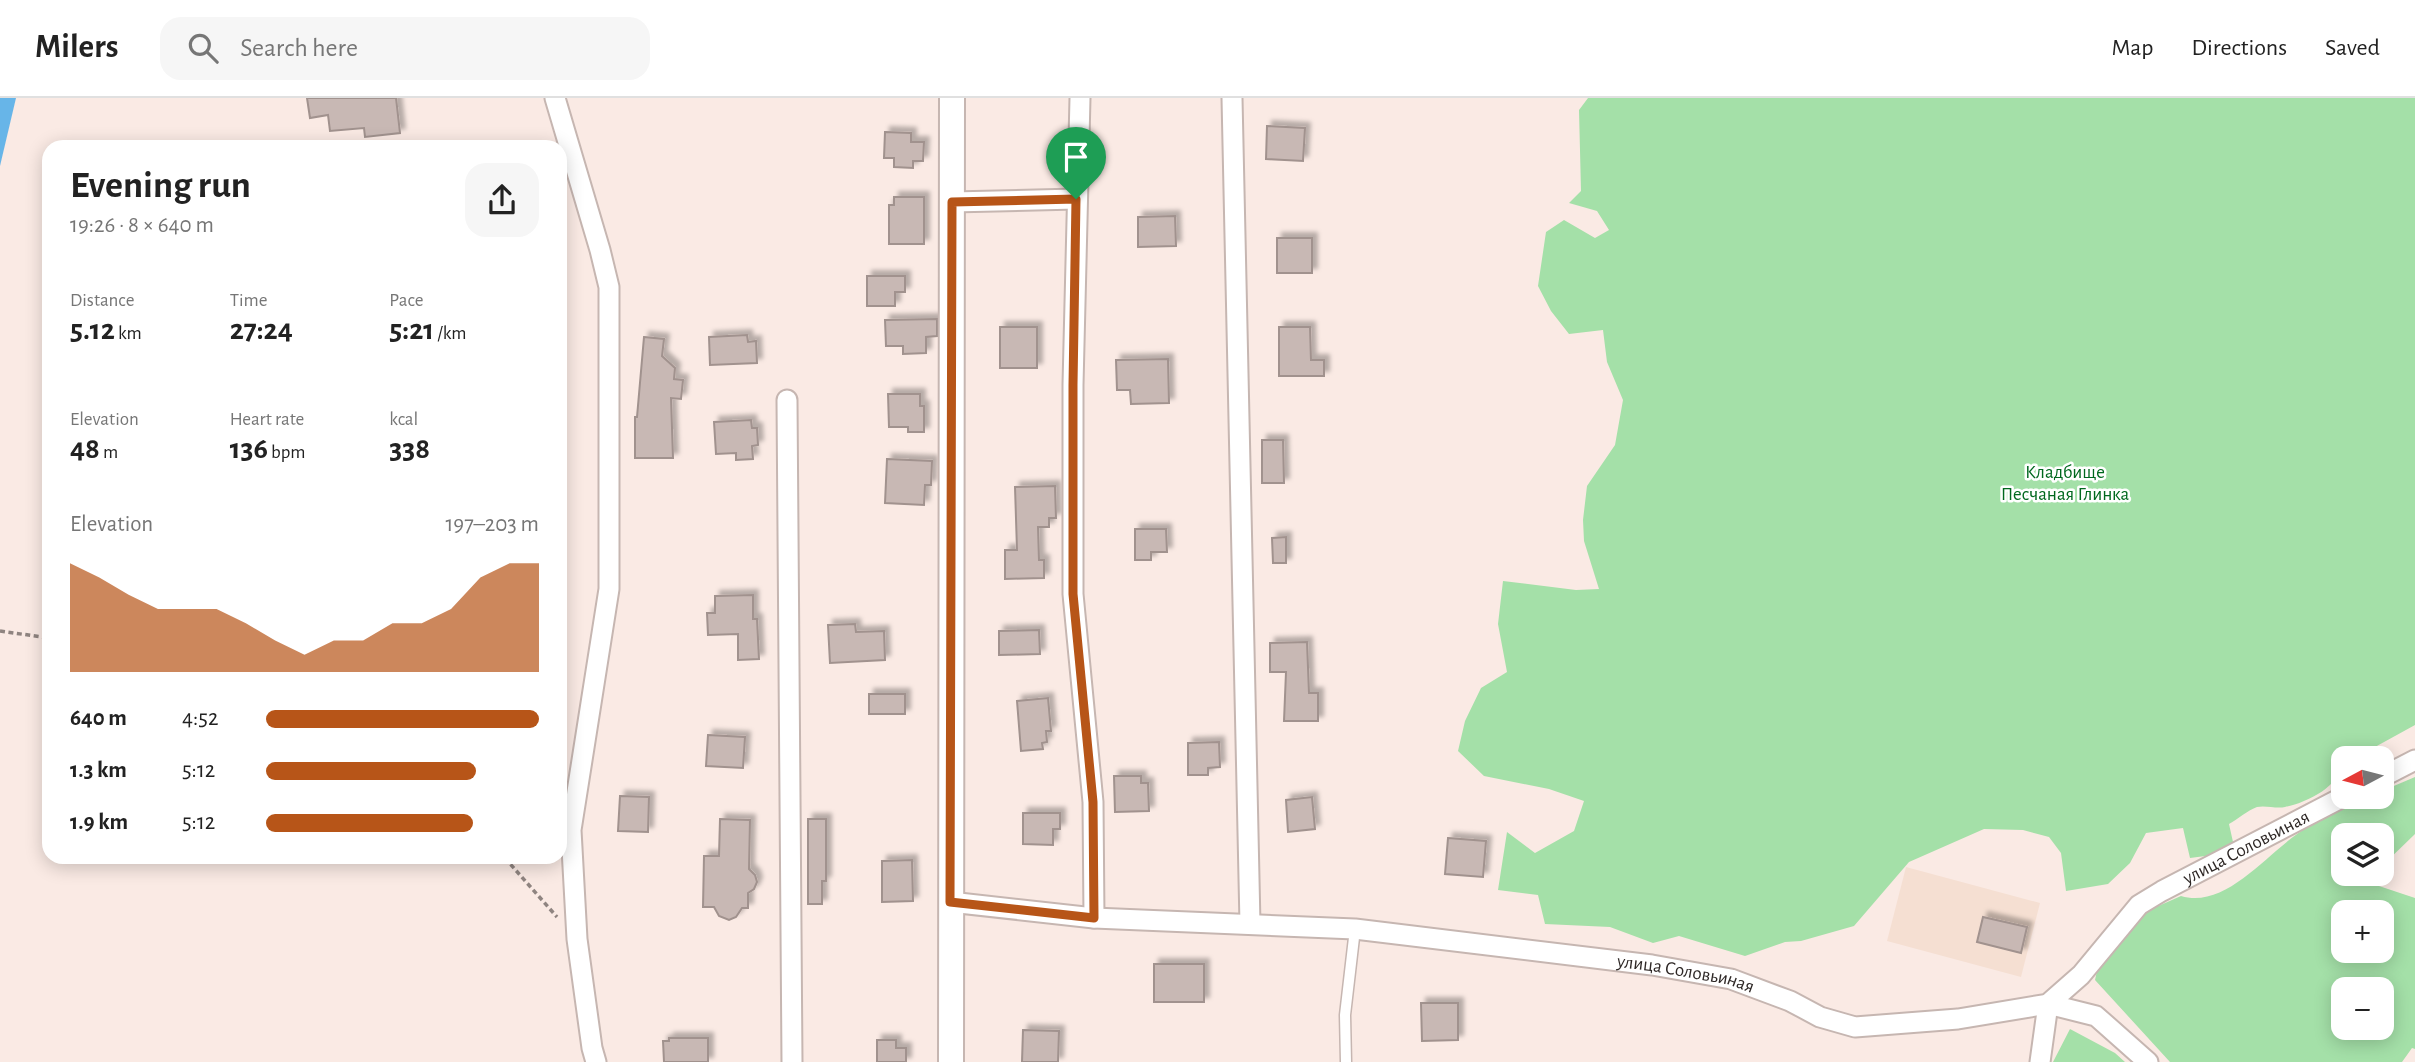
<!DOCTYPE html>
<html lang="en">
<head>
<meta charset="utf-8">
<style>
	:root { --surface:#fff; --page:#f6f6f6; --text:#222; --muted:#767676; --line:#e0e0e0; --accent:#b75518 }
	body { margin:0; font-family:"Alegreya Sans",sans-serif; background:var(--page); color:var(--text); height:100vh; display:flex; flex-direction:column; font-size:26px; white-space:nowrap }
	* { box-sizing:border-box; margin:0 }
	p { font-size:23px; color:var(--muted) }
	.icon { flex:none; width:38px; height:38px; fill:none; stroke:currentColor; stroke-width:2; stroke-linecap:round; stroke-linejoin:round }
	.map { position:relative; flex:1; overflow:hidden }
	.sheet { position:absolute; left:42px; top:42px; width:525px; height:724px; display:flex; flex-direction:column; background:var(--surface); border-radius:21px; box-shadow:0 4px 18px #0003 }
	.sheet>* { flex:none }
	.needle { width:46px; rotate:263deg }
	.controls { position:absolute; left:2331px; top:648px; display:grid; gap:14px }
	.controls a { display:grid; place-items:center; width:63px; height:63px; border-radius:14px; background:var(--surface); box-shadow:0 4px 18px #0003; font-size:35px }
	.pin { position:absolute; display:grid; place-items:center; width:60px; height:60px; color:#fff; margin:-72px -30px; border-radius:50% 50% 50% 0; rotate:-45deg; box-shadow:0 0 7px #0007 }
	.pin .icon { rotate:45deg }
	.round { display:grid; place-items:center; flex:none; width:74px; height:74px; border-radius:21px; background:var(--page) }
	.overview { display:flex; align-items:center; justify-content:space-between; height:119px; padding:0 28px }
	h1 { font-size:38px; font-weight:700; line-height:52px }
	.figures { display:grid; grid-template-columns:repeat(3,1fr); gap:10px; height:119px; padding:7px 28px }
	.figures div { display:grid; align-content:center }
	.figures b { font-size:30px; font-weight:700 }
	.figures small { font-size:19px; font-weight:400 }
	.figures p { font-size:19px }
	.chart { height:196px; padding:14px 28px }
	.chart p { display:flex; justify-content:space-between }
	.chart svg { width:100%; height:126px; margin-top:7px; fill:var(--accent); opacity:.7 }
	ul { padding:0 28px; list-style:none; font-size:23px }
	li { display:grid; grid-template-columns:112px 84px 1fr; align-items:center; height:52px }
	li i { height:18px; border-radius:9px; background:var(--accent) }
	header { display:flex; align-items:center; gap:42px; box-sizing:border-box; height:98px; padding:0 35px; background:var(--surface); border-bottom:2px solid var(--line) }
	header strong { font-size:33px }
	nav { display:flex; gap:38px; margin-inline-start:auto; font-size:24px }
	.search { width:490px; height:63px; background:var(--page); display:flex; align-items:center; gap:18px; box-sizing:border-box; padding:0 24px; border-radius:21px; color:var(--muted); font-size:26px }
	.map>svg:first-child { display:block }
	.industrial { fill:#f5dfd2 }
	.green { fill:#a4e0a8; fill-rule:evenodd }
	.water { fill:#67b5e8 }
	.building { fill:#c8b8b4; stroke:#a1928e; stroke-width:2; filter:url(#shadow) }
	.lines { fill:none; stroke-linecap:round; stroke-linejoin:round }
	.service-casing { stroke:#c6b6b1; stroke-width:13 }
	.minor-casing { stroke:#c6b6b1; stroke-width:23 }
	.tertiary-casing { stroke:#c6b6b1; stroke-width:28 }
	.path { stroke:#8f8480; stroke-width:3.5; stroke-dasharray:5 3.5; stroke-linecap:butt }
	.service { stroke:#fff; stroke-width:10 }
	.minor { stroke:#fff; stroke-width:19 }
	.tertiary { stroke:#fff; stroke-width:24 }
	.route-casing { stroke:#fff; stroke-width:14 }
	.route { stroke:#b75518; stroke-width:9 }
	.labels { text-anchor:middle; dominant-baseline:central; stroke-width:5; stroke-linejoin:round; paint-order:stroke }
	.park-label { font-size:19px; fill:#00681e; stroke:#fff }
	.street-label { font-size:19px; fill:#2e2826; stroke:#fff }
</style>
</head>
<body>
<header>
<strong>Milers</strong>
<div class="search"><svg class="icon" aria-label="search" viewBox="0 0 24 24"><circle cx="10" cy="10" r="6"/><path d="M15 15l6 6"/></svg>Search here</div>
<nav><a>Map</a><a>Directions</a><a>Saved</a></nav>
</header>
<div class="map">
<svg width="2415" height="964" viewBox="0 0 2415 964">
	<defs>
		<filter id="shadow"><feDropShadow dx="5" dy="-5" stdDeviation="2" flood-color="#0004"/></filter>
	</defs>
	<rect width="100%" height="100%" fill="#faeae4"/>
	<!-- industrial -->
	<path class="industrial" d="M1906 769 2040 805 2021 879 1887 843Z"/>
	<!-- green -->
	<path class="green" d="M1588 0H2415V627L2355 660H2343C2343 687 2309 704 2285 709 2276 711 2266 707 2257 709 2248 712 2238 721 2229 726L2233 744 2213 757 2190 760 2183 730 2146 735 2130 765 2108 786 2066 793 2061 755 2049 739 2023 732 1984 731 1909 764 1854 828 1801 843 1785 844 1745 858 1679 838 1653 845 1610 829 1545 826 1538 797 1498 792 1507 734 1535 755 1574 733 1584 703 1549 691 1484 678 1458 653 1465 623 1481 590 1507 574 1498 526 1503 483 1576 492 1599 491 1584 443 1583 422 1587 388 1615 347 1623 302 1607 264 1603 232 1569 236 1551 213 1538 188 1546 134 1564 122 1595 140 1609 132 1597 113 1569 105 1581 93 1579 12Z
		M2415 679V736L2382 768V737H2343V775H2379L2376 787 2415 800V951L2412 950 2402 964H2170L2095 882 2099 864 2138 817 2181 798C2228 812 2270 750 2308 729 2328 717 2350 708 2371 698H2382V693ZM2343 814H2382V852H2343ZM2343 891H2382V929H2343Z
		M2070 931 2115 955 2125 964H2053Z"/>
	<!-- water -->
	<path class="water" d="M0 0H16L0 68Z"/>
	<!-- building -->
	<path class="building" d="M307 0H396L400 35 365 39 364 30 330 33 328 17 310 20Z
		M1267 28 1305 30 1303 63 1266 61Z
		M885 34 911 35V44H924L923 63H913V70L894 69V60H884Z
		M894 99H924V146H889V107H894Z
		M1175 118 1176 148 1138 149V119Z
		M1277 140H1312V175H1277Z
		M867 178H905V194H895V208H867Z
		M937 221V238L926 239V255L903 256V248H886L885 222Z
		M1000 229H1037V270H1000Z
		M1279 229H1310L1311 262H1324V278H1279Z
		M747 237 748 244 756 243 757 265 710 267 709 239Z
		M644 239 664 241 662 258 675 270 674 281 683 282 681 301 671 300 673 360H635V319H637Z
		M1168 261 1169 305 1131 306 1130 292H1117L1116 262Z
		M888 296H920V308H924V334H908V329H889Z
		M751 322 752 330H757L758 347 752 348 753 361 736 362V355L716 356 714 324Z
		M1262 342H1283L1284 385H1262Z
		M887 361 932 363 931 387H925L924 407 885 405Z
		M1055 388 1056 420H1049V429H1038L1039 462H1044V480L1005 481V452H1017L1015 389Z
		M1135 431H1166L1167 454H1151V462H1135Z
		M1286 439V465H1273L1272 440Z
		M753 497V521H757L759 561 738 562V536L708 537 707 515H715V498Z
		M855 526 856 534 884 533 885 562 830 565 828 527Z
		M1039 532 1040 556 999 557V533Z
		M1307 544 1309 595H1318V623H1284L1286 574H1270V545Z
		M869 596H905V616H869Z
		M1048 600 1051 633H1046L1047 644 1042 645 1043 651 1021 653 1017 603Z
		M708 637 745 639 743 670 706 668Z
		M1219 644 1220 669 1208 670V677H1188V645Z
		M1114 678H1141V685H1148L1149 713 1115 714Z
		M620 698 649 699 648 734 618 733Z
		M1312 699 1315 731 1288 734 1286 702Z
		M1023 715H1060V731H1053V747L1023 746Z
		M720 721 750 722 749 771 755 777 757 784 754 791 748 795V810H742L736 819 729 822 719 818 714 809H703L704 758H719Z
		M808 721H826V783H822V806H808Z
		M1448 740 1486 743 1483 779 1445 776Z
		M912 762 913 803 882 804V763Z
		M1983 819 2027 829 2021 855 1977 844Z
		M1154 866H1204V904H1154Z
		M1421 905H1458V942L1422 943Z
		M1023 932 1059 933 1058 964H1022Z
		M669 940H708V964H664L663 943H669Z
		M877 942H896V950H906V964H877Z"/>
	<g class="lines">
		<defs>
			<path id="service" d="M1346 964 1345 917 1355 831"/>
			<g id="minor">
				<path d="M555 0 600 152 609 189V491L571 732 577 841 592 950 596 964"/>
				<path d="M1080 0 1073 287V496L1093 704 1094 820"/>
				<path d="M1232 0 1250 826"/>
				<path d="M952 104 1076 101"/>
				<path d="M787 302 792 964"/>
				<path d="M2382 679 2415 662"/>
				<path id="s1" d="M950 804 1094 820 1355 831 1652 867 1731 881 1790 903 1820 919 1855 929 1958 921 2048 906 2081 877 2139 807 2162 793 2345 698"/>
				<path d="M2048 906 2096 918 2148 964"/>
				<path d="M2040 964 2048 906"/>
			</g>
			<path id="tertiary" d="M951 964 952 0"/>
		</defs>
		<!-- service casing -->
		<use href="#service" class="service-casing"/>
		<!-- minor casing -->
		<use href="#minor" class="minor-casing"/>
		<!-- tertiary casing -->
		<use href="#tertiary" class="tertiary-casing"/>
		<!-- path -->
		<path class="path" d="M0 533 49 540
			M505 760 557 819"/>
		<!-- service -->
		<use href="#service" class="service"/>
		<!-- minor -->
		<use href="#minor" class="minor"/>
		<!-- tertiary -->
		<use href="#tertiary" class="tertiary"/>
	</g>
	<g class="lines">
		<defs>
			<path id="route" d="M1076 101 1073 287V496L1093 704 1094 820 950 804 952 104Z"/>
		</defs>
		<!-- route casing -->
		<use href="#route" class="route-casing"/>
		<!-- route -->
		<use href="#route" class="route"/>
	</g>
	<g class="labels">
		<!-- park labels -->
		<g class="park-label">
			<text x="2065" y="374">Кладбище<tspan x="2065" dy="22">Песчаная Глинка</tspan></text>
		</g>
		<!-- street labels -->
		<g class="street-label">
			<text stroke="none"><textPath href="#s1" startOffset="1370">улица Соловьиная</textPath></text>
			<text stroke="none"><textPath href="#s1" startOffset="740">улица Соловьиная</textPath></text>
		</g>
	</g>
</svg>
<div class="controls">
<a><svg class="needle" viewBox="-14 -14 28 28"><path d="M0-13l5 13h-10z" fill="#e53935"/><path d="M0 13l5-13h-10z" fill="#767676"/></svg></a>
<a><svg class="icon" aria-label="layers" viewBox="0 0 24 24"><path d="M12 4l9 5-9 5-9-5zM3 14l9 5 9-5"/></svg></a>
<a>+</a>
<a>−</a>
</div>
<div class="pin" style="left:1076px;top:101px;background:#1e9e55"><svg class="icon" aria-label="arrive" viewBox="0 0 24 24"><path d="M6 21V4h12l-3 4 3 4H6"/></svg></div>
<section class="sheet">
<div class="overview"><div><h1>Evening run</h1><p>19:26 · 8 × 640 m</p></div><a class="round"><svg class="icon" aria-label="share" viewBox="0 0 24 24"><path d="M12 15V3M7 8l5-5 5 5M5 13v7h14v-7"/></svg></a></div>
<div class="figures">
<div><p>Distance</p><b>5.12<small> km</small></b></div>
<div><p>Time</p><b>27:24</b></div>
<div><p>Pace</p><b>5:21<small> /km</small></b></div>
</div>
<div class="figures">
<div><p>Elevation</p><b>48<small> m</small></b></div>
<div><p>Heart rate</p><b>136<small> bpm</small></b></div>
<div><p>kcal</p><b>338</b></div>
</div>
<div class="chart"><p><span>Elevation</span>197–203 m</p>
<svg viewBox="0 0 160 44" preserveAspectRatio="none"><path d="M0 44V6L10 11L20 17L30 22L40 22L50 22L60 27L70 33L80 38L90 33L100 33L110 27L120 27L130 22L140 11L150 6L160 6V44z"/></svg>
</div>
<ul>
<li><b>640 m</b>4:52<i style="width:100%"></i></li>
<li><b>1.3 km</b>5:12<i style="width:77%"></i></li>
<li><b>1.9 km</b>5:12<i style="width:76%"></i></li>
</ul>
</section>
</div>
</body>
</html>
